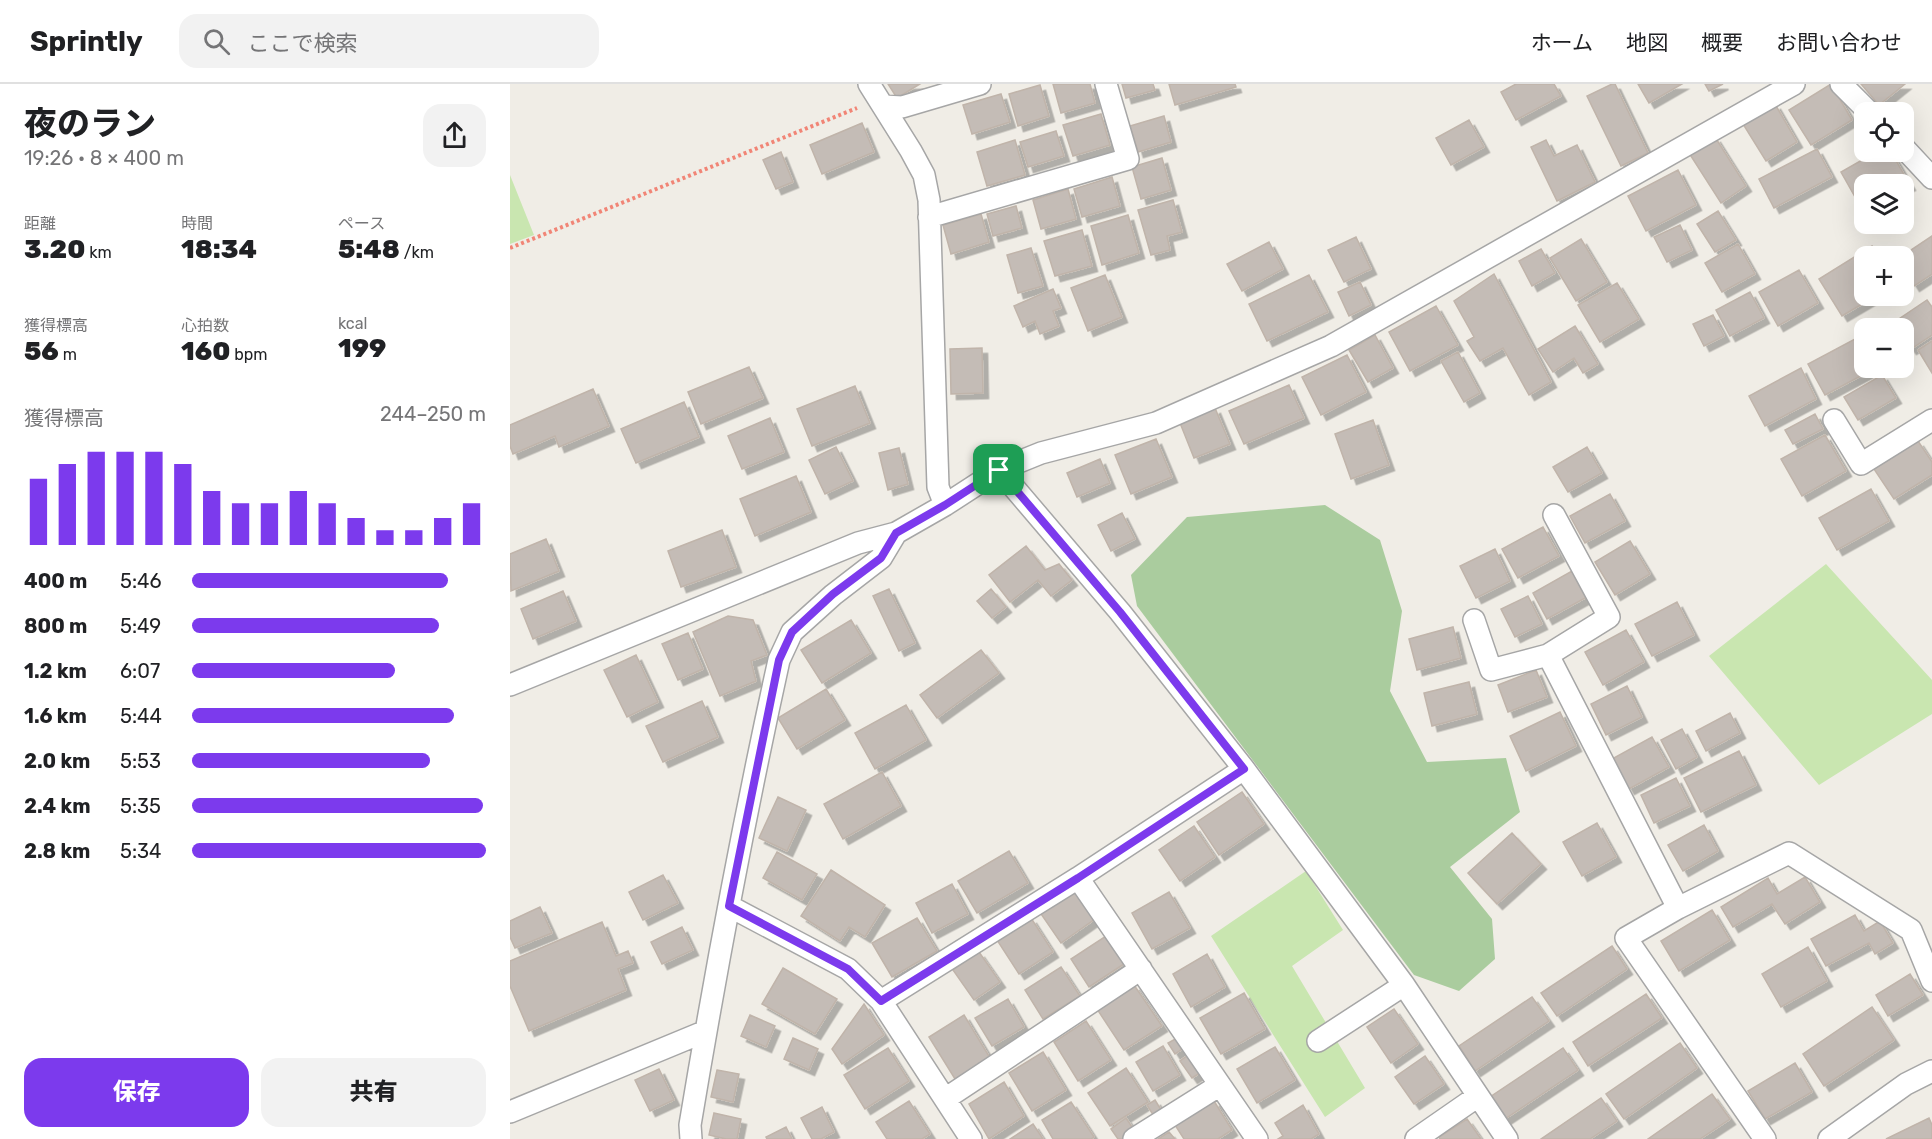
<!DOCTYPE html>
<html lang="ja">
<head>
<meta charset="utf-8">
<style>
	:root { --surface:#fff; --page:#f2f2f2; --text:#202124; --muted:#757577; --line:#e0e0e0; --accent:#7c3aed }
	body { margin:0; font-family:Rubik,"Noto Sans JP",sans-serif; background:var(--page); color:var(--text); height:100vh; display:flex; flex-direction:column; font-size:22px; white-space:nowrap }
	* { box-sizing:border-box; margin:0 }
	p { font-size:20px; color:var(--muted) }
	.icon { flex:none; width:33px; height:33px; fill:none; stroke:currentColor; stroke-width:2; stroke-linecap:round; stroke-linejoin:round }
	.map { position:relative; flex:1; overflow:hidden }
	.drawer { display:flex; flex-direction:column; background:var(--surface); width:510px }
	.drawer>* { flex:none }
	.controls { position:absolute; left:1344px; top:18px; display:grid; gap:12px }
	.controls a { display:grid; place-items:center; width:60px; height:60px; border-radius:12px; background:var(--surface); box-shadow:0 6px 24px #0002; font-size:30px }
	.pin { position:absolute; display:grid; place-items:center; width:51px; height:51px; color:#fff; margin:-26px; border-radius:12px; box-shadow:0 3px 9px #0006 }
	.round { display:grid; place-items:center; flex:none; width:63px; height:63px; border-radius:18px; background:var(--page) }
	.summary { display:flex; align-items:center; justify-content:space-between; height:102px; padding:0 24px }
	h1 { font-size:33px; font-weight:800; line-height:45px }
	.metrics { display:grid; grid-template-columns:repeat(3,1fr); gap:9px; height:102px; padding:6px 24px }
	.metrics div { display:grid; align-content:center }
	.metrics b { font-size:26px; font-weight:800 }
	.metrics small { font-size:16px; font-weight:400 }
	.metrics p { font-size:16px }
	.chart { height:168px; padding:12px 24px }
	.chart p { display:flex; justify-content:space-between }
	.chart svg { width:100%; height:108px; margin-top:6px; stroke:var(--accent); stroke-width:6 }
	.button { display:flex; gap:12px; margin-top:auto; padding:12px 24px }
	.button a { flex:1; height:69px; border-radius:18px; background:var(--accent); color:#fff; font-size:24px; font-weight:800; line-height:69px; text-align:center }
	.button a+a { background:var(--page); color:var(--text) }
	ul { padding:0 24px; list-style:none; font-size:20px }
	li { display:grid; grid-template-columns:96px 72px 1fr; align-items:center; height:45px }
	li i { height:15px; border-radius:8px; background:var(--accent) }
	header { display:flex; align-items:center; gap:36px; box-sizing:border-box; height:84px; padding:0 30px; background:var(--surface); border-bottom:2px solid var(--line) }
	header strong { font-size:28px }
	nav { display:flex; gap:33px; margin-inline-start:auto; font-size:21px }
	.search { width:420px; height:54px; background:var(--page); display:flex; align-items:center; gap:15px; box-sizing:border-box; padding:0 21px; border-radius:18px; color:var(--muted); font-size:22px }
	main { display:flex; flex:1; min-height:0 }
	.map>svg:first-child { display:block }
	.grass { fill:#c9e6b0 }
	.forest { fill:#aacc9e }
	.building { fill:#c4bcb6; stroke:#c0b4aa; stroke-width:1.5; filter:url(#shadow) }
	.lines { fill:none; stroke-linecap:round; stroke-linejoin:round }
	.street-casing { stroke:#a6a6a6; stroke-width:24 }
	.path { stroke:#f18576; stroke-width:4; stroke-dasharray:3 3; stroke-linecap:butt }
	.street { stroke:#fff; stroke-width:21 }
	.route-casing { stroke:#fff; stroke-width:12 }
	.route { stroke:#7c3aed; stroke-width:8 }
</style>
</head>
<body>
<header>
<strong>Sprintly</strong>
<div class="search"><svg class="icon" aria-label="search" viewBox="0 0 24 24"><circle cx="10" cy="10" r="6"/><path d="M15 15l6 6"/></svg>ここで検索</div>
<nav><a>ホーム</a><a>地図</a><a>概要</a><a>お問い合わせ</a></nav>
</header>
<main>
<section class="drawer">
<div class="summary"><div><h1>夜のラン</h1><p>19:26 · 8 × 400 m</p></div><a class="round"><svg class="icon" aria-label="share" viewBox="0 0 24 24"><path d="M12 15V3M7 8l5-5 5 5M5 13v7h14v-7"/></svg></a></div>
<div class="metrics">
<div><p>距離</p><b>3.20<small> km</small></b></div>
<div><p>時間</p><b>18:34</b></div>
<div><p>ペース</p><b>5:48<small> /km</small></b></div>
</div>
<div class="metrics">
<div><p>獲得標高</p><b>56<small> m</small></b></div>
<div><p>心拍数</p><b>160<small> bpm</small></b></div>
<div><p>kcal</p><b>199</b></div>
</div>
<div class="chart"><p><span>獲得標高</span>244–250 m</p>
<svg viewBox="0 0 160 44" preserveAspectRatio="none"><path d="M5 44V17M15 44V11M25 44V6M35 44V6M45 44V6M55 44V11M65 44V22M75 44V27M85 44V27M95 44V22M105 44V27M115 44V33M125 44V38M135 44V38M145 44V33M155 44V27"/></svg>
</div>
<ul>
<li><b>400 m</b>5:46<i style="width:87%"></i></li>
<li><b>800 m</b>5:49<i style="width:84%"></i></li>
<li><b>1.2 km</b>6:07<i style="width:69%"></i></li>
<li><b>1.6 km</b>5:44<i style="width:89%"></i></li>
<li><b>2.0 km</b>5:53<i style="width:81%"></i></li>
<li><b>2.4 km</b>5:35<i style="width:99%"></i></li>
<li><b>2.8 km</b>5:34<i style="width:100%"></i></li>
</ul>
<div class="button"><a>保存</a><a>共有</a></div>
</section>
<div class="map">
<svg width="1422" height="1055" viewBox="0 0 1422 1055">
	<defs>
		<filter id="shadow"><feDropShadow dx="5.5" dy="5.5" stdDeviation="0" flood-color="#0004"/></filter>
	</defs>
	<rect width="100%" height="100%" fill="#f0ede6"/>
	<!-- grass -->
	<path class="grass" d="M0 91 24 151 0 160Z
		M1316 480 1422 596V630L1309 701 1199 572Z
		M796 787 833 846 782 882 855 1004 815 1033 701 852Z"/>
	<!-- forest -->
	<path class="forest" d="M815 421 870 456 892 527 880 607 917 678 996 674 1010 728 940 783 982 835 985 875 949 907 904 891 627 522 621 491 677 433Z"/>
	<!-- building -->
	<path class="building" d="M378 0H410L387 14Z
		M543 0H580L585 19 551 29Z
		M612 0H643L645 6 616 14Z
		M659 0H725L726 3 665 21Z
		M1006 0H1044L1051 12 1006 36 991 8Z
		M1102 0H1105L1138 69 1111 82 1077 12Z
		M1128 0H1172L1139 19Z
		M1195 0H1213L1199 7Z
		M1321 0 1342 36 1301 61 1279 26Z
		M1351 0H1395L1369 21Z
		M530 1 539 32 508 42 499 10Z
		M491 10 500 38 462 50 453 21Z
		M1265 20 1287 58 1256 77 1233 40Z
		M591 30 600 61 563 72 553 41Z
		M654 32 661 58 628 68 620 42Z
		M959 36 974 63 941 81 926 54Z
		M352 39 364 68 312 90 300 61Z
		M546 47 554 72 518 83 510 58Z
		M1205 53 1236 102 1211 119 1179 69Z
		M505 56 515 91 477 102 467 68Z
		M1036 56 1044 72 1067 61 1085 98 1047 117 1021 63Z
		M1307 65 1322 93 1264 124 1249 95Z
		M271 68 283 98 266 105 253 76Z
		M1366 68H1381L1400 101 1394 104V100H1354V126L1353 127 1331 88Z
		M652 74 661 106 631 115 622 83Z
		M1168 86 1186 121 1136 147 1118 112Z
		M602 93 610 122 572 133 564 105Z
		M558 105 566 135 531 145 523 116Z
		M663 116 672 148 657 152 660 166 641 171 628 126Z
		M506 122 512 144 483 152 477 130Z
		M1208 127 1226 156 1205 168 1187 140Z
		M471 130 479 158 441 170 433 141Z
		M618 131 629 169 592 181 581 142Z
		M1170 141 1182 166 1157 178 1144 153Z
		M572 146 582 182 545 192 534 157Z
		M1422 152V190L1404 202 1394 186V172H1392Z
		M846 153 861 185 834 198 818 166Z
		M1071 155 1097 198 1066 217 1040 174Z
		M759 158 773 185 732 207 717 180Z
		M1228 160 1245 190 1212 208 1195 179Z
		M1362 162 1368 172H1354V212H1366L1332 232 1309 195Z
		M521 164 533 202 508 209 497 171Z
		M1031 165 1045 189 1022 202 1009 177Z
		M1289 186 1308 219 1268 242 1249 208Z
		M984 190 1041 298 1019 311 993 264 970 277 957 257 964 253 944 217Z
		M595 191 612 233 578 247 561 204Z
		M799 191 818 228 757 257 739 220Z
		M850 198 861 221 839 232 828 208Z
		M1107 199 1129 235 1090 258 1068 221Z
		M543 205 551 224 543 227 549 242 530 250 525 237 513 243 504 222Z
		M1240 208 1254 234 1220 252 1206 226Z
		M1417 216 1422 223V251L1401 265 1394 255V244H1387L1383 239Z
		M926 222 948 261 900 287 879 248Z
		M1203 231 1214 252 1194 262 1183 240Z
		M1065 242 1088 280 1073 289 1064 274 1043 288 1028 265Z
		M865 251 883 284 858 298 839 266Z
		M1345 255 1354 272V284H1361L1362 286 1315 311 1298 280Z
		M1422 257V289L1408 266Z
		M472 264 473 309 441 310 440 265Z
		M948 268 970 309 954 318 931 277Z
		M837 271 856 308 811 331 792 293Z
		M239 283 253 314 191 340 178 308Z
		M1291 284 1306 315 1255 342 1239 312Z
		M1372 291 1386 314 1348 336 1334 313Z
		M779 301 794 334 734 360 719 327Z
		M345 302 360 339 302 362 287 325Z
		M83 305 99 342 49 363 45 352 3 370 0 362V341Z
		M174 318 189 353 126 379 111 345Z
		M705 324 720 360 684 374 670 339Z
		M1305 330 1313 345 1283 360 1275 346Z
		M260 334 274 368 232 385 218 352Z
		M863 336 879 381 841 395 825 350Z
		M1315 351 1336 387 1292 412 1271 375Z
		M646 355 662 393 621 410 605 371Z
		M1408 357 1422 378V391L1384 415 1364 385Z
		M326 363 343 397 315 410 299 376Z
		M1077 363 1092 389 1058 408 1043 383Z
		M389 364 398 400 378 406 369 369Z
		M590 375 600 399 567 413 557 389Z
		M286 392 301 428 245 452 230 415Z
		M1361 405 1379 437 1327 466 1309 434Z
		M1100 410 1115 437 1075 459 1060 432Z
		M612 429 625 455 601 467 588 441Z
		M1033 443 1049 472 1008 494 992 465Z
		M212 446 226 483 171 503 158 467Z
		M36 455 49 487 1 507 0 470Z
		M1120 457 1140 490 1105 511 1085 478Z
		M516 462 535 486 549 480 562 496 541 512 528 496 500 518 479 491Z
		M985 465 1000 497 966 514 950 482Z
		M1062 487 1077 513 1037 535 1023 509Z
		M379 505 405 559 389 567 363 512Z
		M481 505 496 523 482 534 467 517Z
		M53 507 66 537 23 555 11 525Z
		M1018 512 1032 540 1005 553 991 525Z
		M1167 518 1184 551 1142 572 1125 540Z
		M218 532 243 536 257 571 241 577 246 597 210 612 183 548Z
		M341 536 361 569 312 599 291 566Z
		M943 543 951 574 907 586 899 555Z
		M1116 546 1134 578 1093 601 1075 568Z
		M178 549 193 585 168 596 152 560Z
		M471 566 489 589 427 634 410 611Z
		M126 571 148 618 117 633 94 586Z
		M1026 586 1037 613 998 628 988 601Z
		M959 598 967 630 922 642 914 609Z
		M1117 602 1132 633 1096 651 1081 620Z
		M316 605 335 636 287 665 268 634Z
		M192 617 208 653 153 678 136 642Z
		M396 621 416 656 365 685 345 649Z
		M1050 628 1066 662 1016 687 1000 652Z
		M1220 629 1230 649 1196 667 1186 647Z
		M1172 645 1187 673 1166 685 1151 656Z
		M1142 653 1159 683 1119 705 1102 675Z
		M1229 667 1246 701 1191 728 1174 694Z
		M372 688 391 722 333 755 314 720Z
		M1166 694 1180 722 1144 739 1131 711Z
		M732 708 754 740 709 771 687 738Z
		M268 713 296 726 277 767 249 754Z
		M1087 739 1106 773 1072 792 1053 758Z
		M1194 741 1208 767 1173 787 1158 761Z
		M684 742 705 773 670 797 649 766Z
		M1002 749 1031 780 987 820 958 789Z
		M499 767 518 799 467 829 448 797Z
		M267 768 307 790 292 816 253 794Z
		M321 786 375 821 355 853 339 843 330 857 291 832Z
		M153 791 168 819 133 836 119 808Z
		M1295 793 1310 818 1275 840 1262 820 1223 843 1211 823 1258 794 1267 810Z
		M442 800 458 830 422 849 406 819Z
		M563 803 585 835 551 859 529 827Z
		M659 808 680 844 642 865 622 829Z
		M30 823 42 849 5 864 0 853V837Z
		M1202 826 1220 856 1169 887 1151 857Z
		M1345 831 1354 847 1370 837 1383 859 1365 870 1359 859 1316 882 1301 855Z
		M407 834 427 867 382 893 362 859Z
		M521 834 543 868 509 890 487 856Z
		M92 838 106 872 118 867 123 879 108 885 116 906 19 947 0 902V877Z
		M172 843 183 866 152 880 141 858Z
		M596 852 614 880 579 903 561 875Z
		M1102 862 1117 885 1047 932 1031 909Z
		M1298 863 1317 897 1271 923 1252 890Z
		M469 868 490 898 464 916 443 886Z
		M697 870 715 903 681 923 663 890Z
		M551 883 570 912 533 935 515 906Z
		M273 884 327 915 305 950 252 920Z
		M1400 890 1413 911 1378 932 1366 911Z
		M624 901 652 942 614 966 587 925Z
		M734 909 755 945 711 970 690 934Z
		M1136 910 1152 934 1078 982 1063 958Z
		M1022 913 1039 937 965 987 949 962Z
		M498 915 514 943 482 962 465 934Z
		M354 920 374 951 332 980 322 965Z
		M1362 923 1384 956 1314 1002 1293 970Z
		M884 925 908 960 881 979 857 943Z
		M240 931 265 942 256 963 231 952Z
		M454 931 480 974 445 995 419 953Z
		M576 937 601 976 568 997 544 958Z
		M669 953 675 963 665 970 658 959Z
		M283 954 308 965 299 986 274 975Z
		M1170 959 1187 984 1114 1035 1096 1010Z
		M653 962 670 991 643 1007 626 978Z
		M765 963 785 996 747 1019 727 985Z
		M378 964 399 997 355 1025 334 991Z
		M1053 964 1068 986 995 1035 980 1013Z
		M533 968 556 1006 522 1027 499 989Z
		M681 969 693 987 682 994 670 977Z
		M915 972 934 1000 904 1020 885 993Z
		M1285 979 1302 1008 1255 1035 1238 1007Z
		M616 984 638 1018 600 1042 578 1009Z
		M149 985 164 1016 140 1027 125 996Z
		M207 986 229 990 223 1018 201 1013Z
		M494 998 514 1032 479 1055 459 1020Z
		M1202 1010 1220 1035 1190 1055H1138Z
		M1091 1014 1107 1037 1080 1055H1031Z
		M645 1016 653 1029 645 1034 637 1021Z
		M399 1017 420 1050 412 1055H377L366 1038Z
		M704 1017 722 1046 708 1055H674L665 1041Z
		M561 1018 584 1053 581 1055H543L532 1036Z
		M793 1021 809 1050 801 1055H768L773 1052 765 1039Z
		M312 1023 324 1048 311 1055H302L291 1034Z
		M204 1029 231 1035 227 1055H216L199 1051Z
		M616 1034 624 1046 612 1055H608L601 1045Z
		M1419 1034 1422 1041V1055H1376Z
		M957 1035 971 1055H930L929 1053Z
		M523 1040 533 1055H500Z
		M276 1043 282 1055H257L256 1053Z
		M659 1048 665 1055H648Z"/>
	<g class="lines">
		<defs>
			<path id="street" d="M359 0 401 67 414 91 419 116 428 403 435 421
				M1331 0 1359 28
				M374 22 392 23 470 0
				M1394 64 1422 94
				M419 133 618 75 596 0
				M1324 336 1351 380 1422 336
				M489 386 610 528 734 685 894 901 997 1055
				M964 536 981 586 1038 571 1099 533 1044 431
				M1038 571 1168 824
				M0 601 348 459 386 449 435 421 489 386 531 369 646 339 821 262 1284 0
				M568 794 747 1055
				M219 822 338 885 371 917 461 1055
				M371 917 568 794 734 685
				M808 957 894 901
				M435 1015 631 885
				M0 1028 196 947
				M181 1055 180 1041C206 885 235 730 269 576L282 548 323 511 371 474 386 449
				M624 1055 710 1001
				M906 1055 968 1012
				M1255 1055 1116 854 1168 824 1279 769 1401 846 1422 897
				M1319 1055 1396 1000 1422 987"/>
		</defs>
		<!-- street casing -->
		<use href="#street" class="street-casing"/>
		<!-- path -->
		<path class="path" d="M0 164 347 24"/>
		<!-- street -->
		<use href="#street" class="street"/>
	</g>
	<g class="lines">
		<defs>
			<path id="route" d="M489 386 610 528 734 685 568 794 371 917 338 885 219 822 269 576 282 548 323 510 371 474 386 449 435 421Z"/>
		</defs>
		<!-- route casing -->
		<use href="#route" class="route-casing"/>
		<!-- route -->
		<use href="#route" class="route"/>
	</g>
</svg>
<div class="controls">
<a><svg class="icon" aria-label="locate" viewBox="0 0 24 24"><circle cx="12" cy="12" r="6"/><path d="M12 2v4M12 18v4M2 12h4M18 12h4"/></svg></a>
<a><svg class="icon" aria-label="layers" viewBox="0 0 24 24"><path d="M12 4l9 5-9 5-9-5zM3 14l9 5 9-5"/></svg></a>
<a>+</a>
<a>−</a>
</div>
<div class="pin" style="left:489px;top:386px;background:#1e9e55"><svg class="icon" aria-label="arrive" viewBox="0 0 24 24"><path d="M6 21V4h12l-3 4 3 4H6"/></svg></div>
</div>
</main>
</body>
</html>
